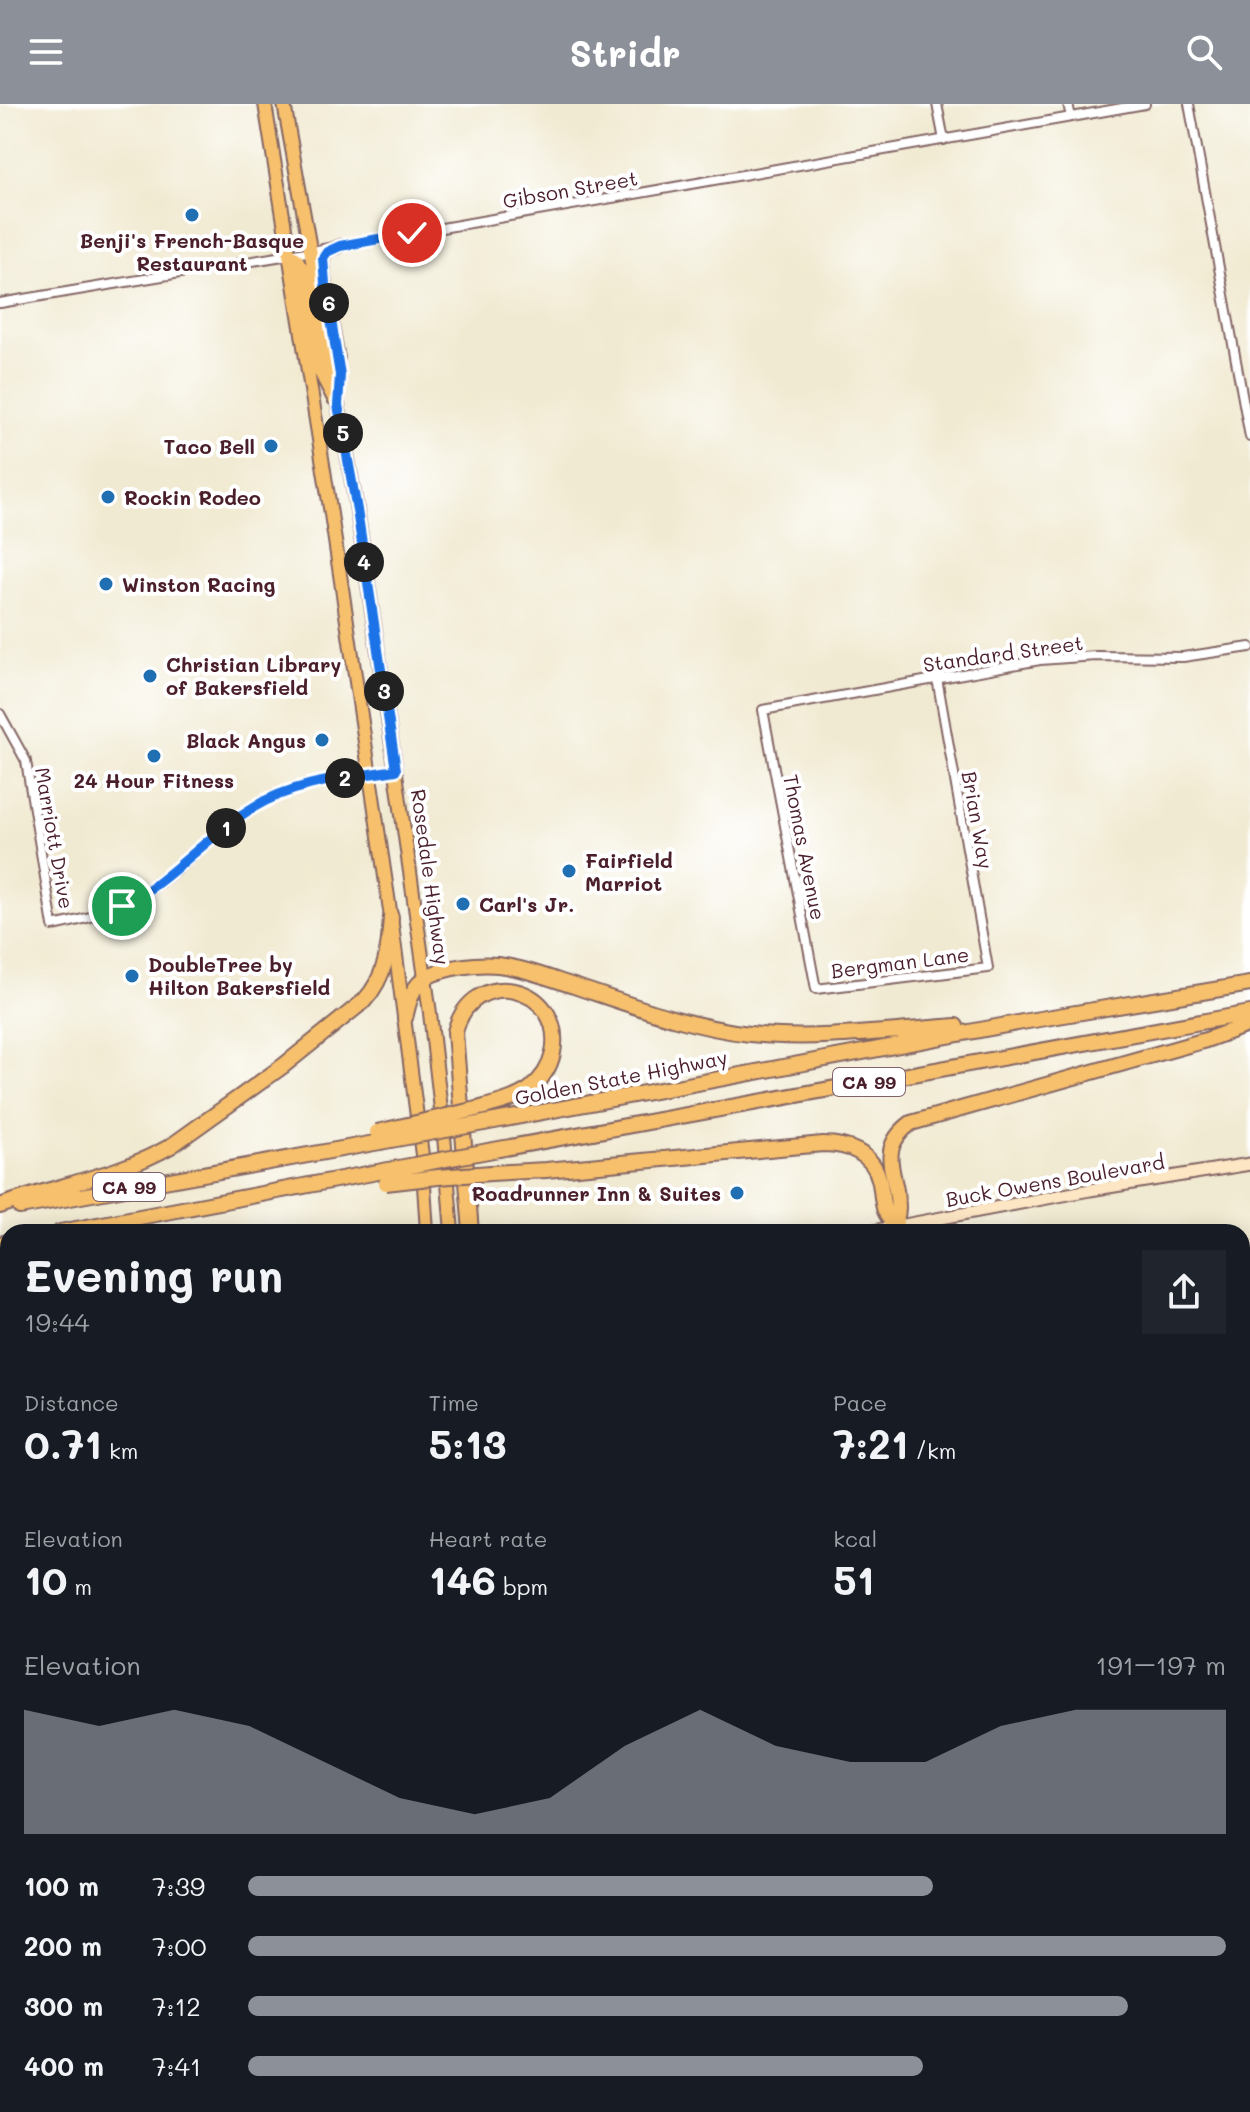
<!DOCTYPE html>
<html lang="en">
<head>
<meta charset="utf-8">
<style>
	:root { --surface:#171b24; --page:#20242c; --text:#f1f3f6; --muted:#9ea1a6; --accent:#8c9099 }
	body { margin:0; font-family:Mali,sans-serif; background:var(--page); color:var(--text); height:100vh; display:flex; flex-direction:column; font-size:30px; white-space:nowrap }
	* { box-sizing:border-box; margin:0 }
	p { font-size:26px; color:var(--muted) }
	.icon { flex:none; width:44px; height:44px; fill:none; stroke:currentColor; stroke-width:2; stroke-linecap:round; stroke-linejoin:round }
	.map { position:relative; flex:1; overflow:hidden }
	.side { position:absolute; left:0px; top:1120px; width:1250px; height:888px; display:flex; flex-direction:column; background:var(--surface); border-radius:24px 24px 0 0; box-shadow:0 4px 20px #0003 }
	.side>* { flex:none }
	.pin { position:absolute; display:grid; place-items:center; width:68px; height:68px; color:#fff; margin:-34px; border:4px solid #fff; border-radius:50%; box-shadow:0 2px 8px #0007 }
	.km { position:absolute; width:40px; height:40px; margin:-20px; border-radius:50%; background:#222; color:#fff; font-size:22px; line-height:40px; text-align:center }
	.round { display:grid; place-items:center; flex:none; width:84px; height:84px; border-radius:0px; background:var(--page) }
	.overview { display:flex; align-items:center; justify-content:space-between; height:136px; padding:0 24px }
	h1 { font-size:44px; font-weight:700; line-height:60px }
	.figures { display:grid; grid-template-columns:repeat(3,1fr); gap:12px; height:136px; padding:8px 24px }
	.figures div { display:grid; align-content:center }
	.figures b { font-size:40px; font-weight:700 }
	.figures small { font-size:22px; font-weight:400 }
	.figures p { font-size:22px }
	.chart { height:224px; padding:16px 24px }
	.chart p { display:flex; justify-content:space-between }
	.chart svg { width:100%; height:144px; margin-top:8px; fill:var(--accent); opacity:.7 }
	ul { padding:0 24px; list-style:none; font-size:26px }
	li { display:grid; grid-template-columns:128px 96px 1fr; align-items:center; height:60px }
	li i { height:20px; border-radius:10px; background:var(--accent) }
	header { display:flex; justify-content:space-between; align-items:center; height:104px; padding:0 24px; background:var(--accent); color:#fff; font-size:36px; font-weight:700 }
	.map>svg:first-child { display:block }
	.green { fill:#acc368; stroke:#7b714a; stroke-width:2 }
	.water { fill:#56b4d5; stroke:#506a80; stroke-width:2 }
	.lines { fill:none; stroke-linecap:round; stroke-linejoin:round }
	.stream { stroke:#56b4d5; stroke-width:3 }
	.canal { stroke:#56b4d5; stroke-width:9 }
	.minor-casing { stroke:#846665; stroke-width:12 }
	.secondary-casing { stroke:#846665; stroke-width:15 }
	.primary-casing { stroke:#846665; stroke-width:16 }
	.motorway-casing { stroke:#846665; stroke-width:18 }
	.minor { stroke:#fff; stroke-width:8 }
	.secondary { stroke:#fce6c4; stroke-width:11 }
	.primary { stroke:#f7c06c; stroke-width:12 }
	.motorway { stroke:#f7c06c; stroke-width:14 }
	.motorway-bridge-casing { stroke:#846665; stroke-width:18; stroke-linecap:butt }
	.motorway-bridge { stroke:#f7c06c; stroke-width:14 }
	.route-casing { stroke:#fff; stroke-width:16 }
	.route { stroke:#1a73e8; stroke-width:10 }
	.poi-dot { fill:#1f6fb2; stroke:#fff; stroke-width:3 }
	.labels { text-anchor:middle; dominant-baseline:central; stroke-width:8; stroke-linejoin:round; paint-order:stroke }
	.shield { fill:#fff; stroke:#80626b; stroke-width:2 }
	.shield-label { font-size:18px; font-weight:bold; fill:#4a1f2b }
	.street-label { font-size:20px; fill:#4a1f2b; stroke:#fff }
	.poi-label { font-size:20px; font-weight:bold; fill:#4a1f2b; stroke:#fff; text-anchor:start }
</style>
</head>
<body>
<header><svg class="icon" aria-label="menu" viewBox="0 0 24 24"><path d="M4 6h16M4 12h16M4 18h16"/></svg>Stridr<svg class="icon" aria-label="search" viewBox="0 0 24 24"><circle cx="10" cy="10" r="6"/><path d="M15 15l6 6"/></svg></header>
<div class="map">
<svg width="1250" height="2008" viewBox="0 0 1250 2008">
	<rect width="100%" height="100%" fill="#fff"/>
	<filter id="ink" filterUnits="userSpaceOnUse"><feTurbulence type="fractalNoise" baseFrequency=".0125" numOctaves="2"/><feDisplacementMap in="SourceGraphic" scale="16" xChannelSelector="R" yChannelSelector="G"/><feConvolveMatrix kernelMatrix="1 2 1 2 8 2 1 2 1" color-interpolation-filters="sRGB"/></filter>
	<filter id="wash" filterUnits="userSpaceOnUse"><feTurbulence type="fractalNoise" baseFrequency=".006" numOctaves="4" result="noise"/><feDisplacementMap in="SourceGraphic" scale="32" xChannelSelector="R" yChannelSelector="G"/><feGaussianBlur stdDeviation="1.8" result="paint"/><feColorMatrix in="noise" values="0 0 0 0 0 0 0 0 0 0 0 0 0 0 0 0 0 1.4 0 .05"/><feComposite in="paint" operator="in"/></filter>
	<g filter="url(#wash)">
		<rect width="100%" height="100%" fill="#f1ead2"/>
		<!-- green -->
		<path class="green" d="M0 1352 8 1359V1815L0 1817Z
			M1242 1831 1250 1834V2008H870L859 2000H1242Z
			M722 2000H810L822 2008H733Z"/>
		<!-- water -->
		<path class="water" d="M0 1161 8 1166V1314L0 1307Z
			M1242 1911H1250V2008H1005L991 2000H1242Z"/>
		<g class="lines">
			<!-- stream -->
			<path class="stream" d="M1242 1806 1250 1808"/>
			<!-- canal -->
			<path class="canal" d="M0 1988 8 1987
				M841 2000 852 2008
				M433 2008 450 2000"/>
		</g>
	</g>
	<g filter="url(#ink)">
		<g class="lines">
			<defs>
				<path id="minor" d="M937 0 944 36
					M1068 0 1071 13
					M1189 0 1250 333
					M0 199 289 151 1145 0
					M937 574 988 864 816 885 763 606 1040 556 1096 552 1183 553 1250 543
					M0 610 26 657 53 822C83 816 113 808 139 793 182 768 213 727 255 702 297 677 348 674 396 666
					M1242 1591 1250 1589
					M1242 1740H1250"/>
				<path id="secondary" d="M867 1128 1090 1086 1250 1060
					M0 1830 8 1829"/>
				<path id="primary" d="M265 0 331 410 391 813 422 1051 427 1128
					M284 0 357 406 393 648 430 909 444 1032 452 1128
					M289 151 296 154 302 164 320 268 334 295
					M338 254C335 238 320 162 324 152 326 147 334 144 340 142
					M261 2000 263 2008
					M295 2000 297 2008"/>
				<path id="motorway" d="M405 914C409 899 411 882 427 873 444 863 478 859 498 861 524 864 549 874 574 882 631 901 689 923 750 930 817 937 888 927 956 922
					M484 1019 1028 917 1250 880
					M488 1047 1250 909
					M491 1069 546 1066 823 1040C847 1040 873 1049 879 1075 882 1085 881 1097 885 1107 887 1112 892 1118 895 1123
					M0 1102C57 1081 118 1072 171 1042L283 962 364 897C386 873 389 845 391 813
					M20 1103 380 1038
					M895 1123C896 1117 898 1110 898 1103 897 1068 875 1046 911 1019L1206 936 1250 920
					M60 1128 383 1067
					M471 1128 455 928C472 859 566 881 553 949 550 963 541 976 530 985 514 996 495 1000 477 1005
					M0 1140 8 1138
					M0 1159H8"/>
			</defs>
			<!-- minor casing -->
			<use href="#minor" class="minor-casing"/>
			<!-- secondary casing -->
			<use href="#secondary" class="secondary-casing"/>
			<!-- primary casing -->
			<use href="#primary" class="primary-casing"/>
			<!-- motorway casing -->
			<use href="#motorway" class="motorway-casing"/>
			<!-- minor -->
			<use href="#minor" class="minor"/>
			<!-- secondary -->
			<use href="#secondary" class="secondary"/>
			<!-- primary -->
			<use href="#primary" class="primary"/>
			<!-- motorway -->
			<use href="#motorway" class="motorway"/>
			<defs>
				<path id="motorway-bridge" d="M377 1028 477 1005
					M380 1038 484 1019
					M383 1067 488 1047
					M386 1079 438 1073 491 1069"/>
			</defs>
			<!-- motorway-bridge casing -->
			<use href="#motorway-bridge" class="motorway-bridge-casing"/>
			<!-- motorway-bridge -->
			<use href="#motorway-bridge" class="motorway-bridge"/>
		</g>
	</g>
	<g class="lines" filter="url(#ink)">
		<defs>
			<path id="route" d="M122 802C172 776 206 732 254 703 297 677 347 674 396 666L357 406 338 301 340 271 325 179 323 154 327 148 340 142 412 129"/>
		</defs>
		<!-- route casing -->
		<use href="#route" class="route-casing"/>
		<!-- route -->
		<use href="#route" class="route"/>
	</g>
	<!-- markers -->
	<g class="poi-dot">
		<circle cx="192" cy="111" r="8"/>
		<circle cx="271" cy="342" r="8"/>
		<circle cx="108" cy="393" r="8"/>
		<circle cx="106" cy="480" r="8"/>
		<circle cx="150" cy="572" r="8"/>
		<circle cx="322" cy="636" r="8"/>
		<circle cx="154" cy="652" r="8"/>
		<circle cx="569" cy="767" r="8"/>
		<circle cx="463" cy="800" r="8"/>
		<circle cx="132" cy="872" r="8"/>
		<circle cx="737" cy="1089" r="8"/>
	</g>
	<g class="labels">
		<!-- shield labels -->
		<g class="shield">
			<rect x="833" y="964" width="72" height="28" rx="6"/>
			<rect x="93" y="1069" width="72" height="28" rx="6"/>
		</g>
		<g class="shield-label">
			<text x="869" y="978">CA 99</text>
			<text x="129" y="1083">CA 99</text>
		</g>
		<!-- street labels -->
		<g class="street-label">
			<text transform="translate(570 85) rotate(-10)">Gibson Street</text>
			<text transform="translate(1003 549) rotate(-8)">Standard Street</text>
			<text transform="translate(978 716) rotate(80)">Brian Way</text>
			<text transform="translate(55 734) rotate(80)">Marriott Drive</text>
			<text transform="translate(805 743) rotate(79)">Thomas Avenue</text>
			<text transform="translate(431 773) rotate(82)">Rosedale Highway</text>
			<text transform="translate(900 858) rotate(-7)">Bergman Lane</text>
			<text transform="translate(621 973) rotate(-11)">Golden State Highway</text>
			<text transform="translate(1055 1076) rotate(-10)">Buck Owens Boulevard</text>
		</g>
		<!-- poi labels -->
		<g class="poi-label">
			<text x="192" y="136" text-anchor="middle">Benji's French-Basque<tspan x="192" dy="23">Restaurant</tspan></text>
			<text x="255" y="342" text-anchor="end">Taco Bell</text>
			<text x="124" y="393">Rockin Rodeo</text>
			<text x="122" y="480">Winston Racing</text>
			<text x="166" y="560">Christian Library<tspan x="166" dy="23">of Bakersfield</tspan></text>
			<text x="306" y="636" text-anchor="end">Black Angus</text>
			<text x="154" y="676" text-anchor="middle">24 Hour Fitness</text>
			<text x="585" y="756">Fairfield<tspan x="585" dy="23">Marriot</tspan></text>
			<text x="479" y="800">Carl's Jr.</text>
			<text x="148" y="860">DoubleTree by<tspan x="148" dy="23">Hilton Bakersfield</tspan></text>
			<text x="721" y="1089" text-anchor="end">Roadrunner Inn &amp; Suites</text>
		</g>
	</g>
</svg>
<div class="pin" style="left:122px;top:802px;background:#1e9e55"><svg class="icon" aria-label="arrive" viewBox="0 0 24 24"><path d="M6 21V4h12l-3 4 3 4H6"/></svg></div>
<div class="pin" style="left:412px;top:129px;background:#d93025"><svg class="icon" aria-label="check" viewBox="0 0 24 24"><path d="M5 12l5 5 9-10"/></svg></div>
<b class="km" style="left:226px;top:724px">1</b>
<b class="km" style="left:345px;top:674px">2</b>
<b class="km" style="left:384px;top:587px">3</b>
<b class="km" style="left:364px;top:458px">4</b>
<b class="km" style="left:343px;top:329px">5</b>
<b class="km" style="left:329px;top:199px">6</b>
<section class="side">
<div class="overview"><div><h1>Evening run</h1><p>19:44</p></div><a class="round"><svg class="icon" aria-label="share" viewBox="0 0 24 24"><path d="M12 15V3M7 8l5-5 5 5M5 13v7h14v-7"/></svg></a></div>
<div class="figures">
<div><p>Distance</p><b>0.71<small> km</small></b></div>
<div><p>Time</p><b>5:13</b></div>
<div><p>Pace</p><b>7:21<small> /km</small></b></div>
</div>
<div class="figures">
<div><p>Elevation</p><b>10<small> m</small></b></div>
<div><p>Heart rate</p><b>146<small> bpm</small></b></div>
<div><p>kcal</p><b>51</b></div>
</div>
<div class="chart"><p><span>Elevation</span>191–197 m</p>
<svg viewBox="0 0 160 44" preserveAspectRatio="none"><path d="M0 44V6L10 11L20 6L30 11L40 22L50 33L60 38L70 33L80 17L90 6L100 17L110 22L120 22L130 11L140 6L150 6L160 6V44z"/></svg>
</div>
<ul>
<li><b>100 m</b>7:39<i style="width:70%"></i></li>
<li><b>200 m</b>7:00<i style="width:100%"></i></li>
<li><b>300 m</b>7:12<i style="width:90%"></i></li>
<li><b>400 m</b>7:41<i style="width:69%"></i></li>
</ul>
</section>
</div>
</body>
</html>
